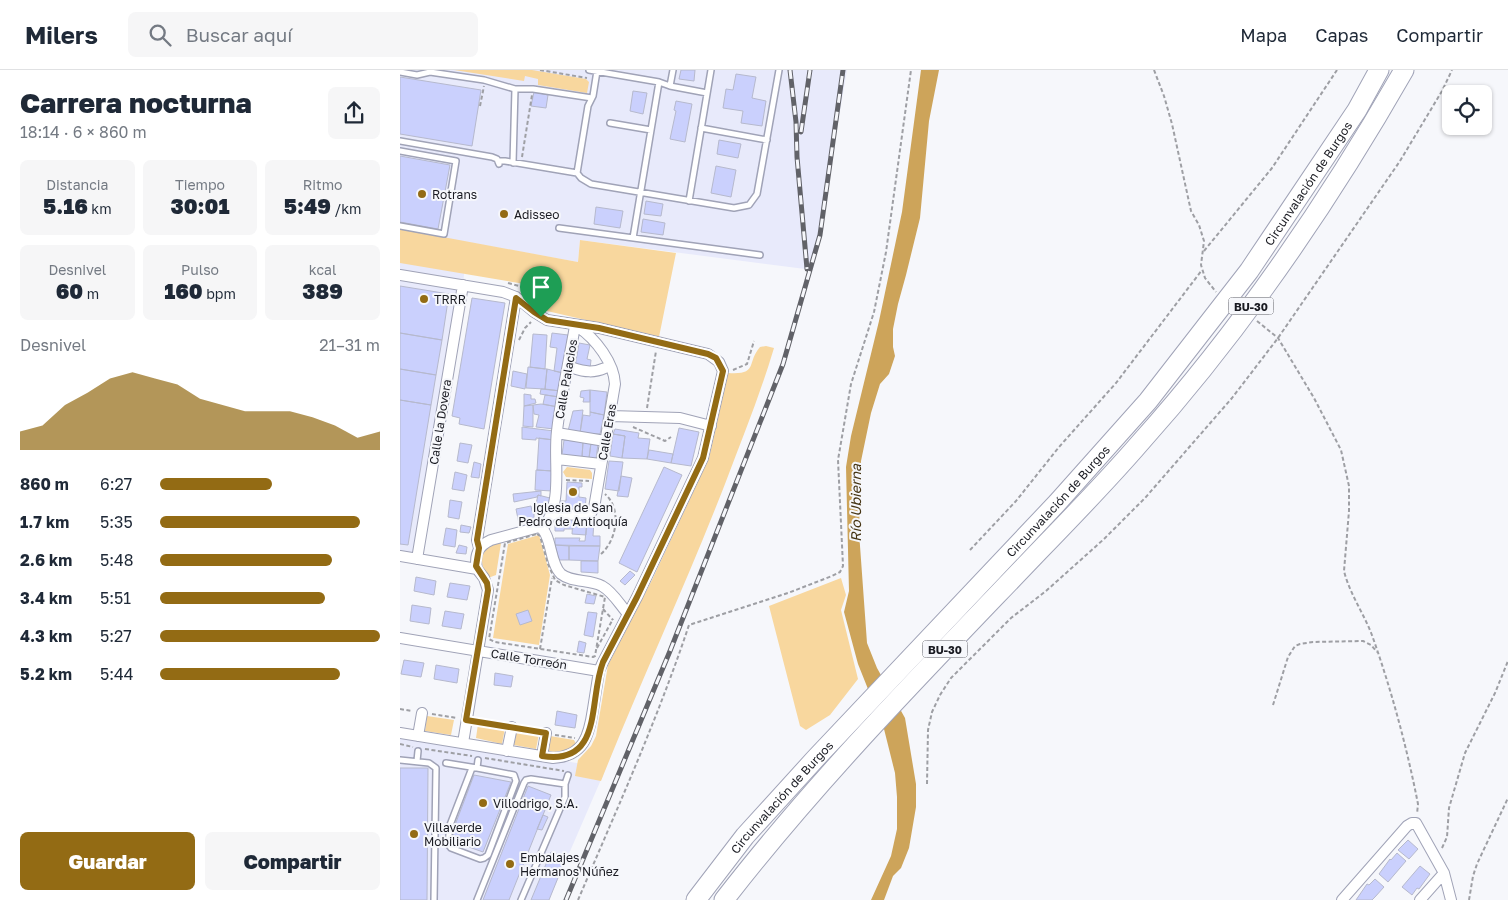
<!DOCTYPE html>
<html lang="es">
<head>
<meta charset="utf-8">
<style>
	:root { --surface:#fff; --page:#f6f6f7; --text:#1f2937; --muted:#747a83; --line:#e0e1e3; --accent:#936b14 }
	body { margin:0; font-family:"Golos Text",sans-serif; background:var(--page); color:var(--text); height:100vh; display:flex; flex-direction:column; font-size:19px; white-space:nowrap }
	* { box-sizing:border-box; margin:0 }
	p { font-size:16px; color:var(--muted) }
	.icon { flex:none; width:28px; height:28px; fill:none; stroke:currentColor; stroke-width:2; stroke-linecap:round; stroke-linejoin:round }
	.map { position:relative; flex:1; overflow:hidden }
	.panel { display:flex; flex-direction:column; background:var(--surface); width:400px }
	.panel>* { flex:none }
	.fabs { position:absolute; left:1042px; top:15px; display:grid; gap:10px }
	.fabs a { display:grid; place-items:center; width:50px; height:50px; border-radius:8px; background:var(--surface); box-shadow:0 1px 4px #0004; font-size:25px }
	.pin { position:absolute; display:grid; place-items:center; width:42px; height:42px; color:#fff; margin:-51px -21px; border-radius:50% 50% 50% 0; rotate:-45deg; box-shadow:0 0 5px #0007 }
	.pin .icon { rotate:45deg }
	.round { display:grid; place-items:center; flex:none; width:52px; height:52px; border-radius:8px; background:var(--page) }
	.headline { display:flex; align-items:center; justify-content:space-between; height:85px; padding:0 20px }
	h1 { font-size:28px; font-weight:800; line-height:38px }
	.figures { display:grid; grid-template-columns:repeat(3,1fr); gap:8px; height:85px; padding:5px 20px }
	.figures div { display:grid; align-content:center; border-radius:8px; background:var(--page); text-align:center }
	.figures b { font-size:21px; font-weight:800 }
	.figures small { font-size:14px; font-weight:400 }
	.figures p { font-size:14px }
	.chart { height:140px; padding:10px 20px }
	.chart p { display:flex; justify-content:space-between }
	.chart svg { width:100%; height:90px; margin-top:5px; fill:var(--accent); opacity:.7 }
	.action { display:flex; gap:10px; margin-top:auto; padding:10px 20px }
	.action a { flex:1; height:58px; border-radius:8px; background:var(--accent); color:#fff; font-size:20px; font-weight:800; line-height:58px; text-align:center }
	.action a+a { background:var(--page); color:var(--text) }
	ul { padding:0 20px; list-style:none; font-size:16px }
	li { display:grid; grid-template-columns:80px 60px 1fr; align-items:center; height:38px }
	li i { height:12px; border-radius:6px; background:var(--accent) }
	header { display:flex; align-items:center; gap:30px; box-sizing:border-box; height:70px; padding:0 25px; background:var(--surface); border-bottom:1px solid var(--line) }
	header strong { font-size:24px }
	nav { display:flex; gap:28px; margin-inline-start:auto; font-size:18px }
	.search { width:350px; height:45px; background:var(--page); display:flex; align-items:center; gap:12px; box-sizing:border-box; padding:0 18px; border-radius:8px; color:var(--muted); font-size:19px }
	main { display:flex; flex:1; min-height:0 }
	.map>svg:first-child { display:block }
	.built { fill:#e8eafb }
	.green { fill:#f8d79e }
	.water { fill:#cda45a }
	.building { fill:#cad0fd; stroke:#b6b9cd }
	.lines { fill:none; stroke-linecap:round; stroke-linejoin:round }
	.lane-casing { stroke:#a0a3b7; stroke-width:8 }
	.street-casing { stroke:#a0a3b7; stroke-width:12 }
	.highway-casing { stroke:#a0a3b7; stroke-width:21 }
	.path { stroke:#9e9fa4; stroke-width:2; stroke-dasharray:4 2.5; stroke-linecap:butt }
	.lane { stroke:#fff; stroke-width:5 }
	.street { stroke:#fff; stroke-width:10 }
	.highway { stroke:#fff; stroke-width:19 }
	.rail-casing { stroke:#616268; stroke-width:5 }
	.rail { stroke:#f6f7fb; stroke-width:3; stroke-dasharray:9; stroke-linecap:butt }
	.route-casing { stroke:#fff; stroke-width:10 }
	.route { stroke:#936b14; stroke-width:6 }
	.poi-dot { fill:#936b14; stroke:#f6f7fb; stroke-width:2 }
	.labels { text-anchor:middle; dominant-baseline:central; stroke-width:4; stroke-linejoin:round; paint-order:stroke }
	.shield { fill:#f6f7fb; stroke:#5c5d63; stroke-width:1 }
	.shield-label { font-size:11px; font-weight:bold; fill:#1a1b22 }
	.street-label { font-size:12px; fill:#1a1b22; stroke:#f6f7fb }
	.poi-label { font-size:12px; fill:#1a1b22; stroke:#f6f7fb; text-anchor:start }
	.water-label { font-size:14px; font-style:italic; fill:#463514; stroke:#f6f7fb }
</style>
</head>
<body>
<header>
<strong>Milers</strong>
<div class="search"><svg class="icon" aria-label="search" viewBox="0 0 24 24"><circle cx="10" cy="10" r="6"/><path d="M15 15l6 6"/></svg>Buscar aquí</div>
<nav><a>Mapa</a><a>Capas</a><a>Compartir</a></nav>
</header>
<main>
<section class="panel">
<div class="headline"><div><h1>Carrera nocturna</h1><p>18:14 · 6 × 860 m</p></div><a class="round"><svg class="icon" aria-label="share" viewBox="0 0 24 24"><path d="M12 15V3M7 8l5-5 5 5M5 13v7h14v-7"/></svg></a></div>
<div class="figures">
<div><p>Distancia</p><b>5.16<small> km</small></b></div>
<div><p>Tiempo</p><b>30:01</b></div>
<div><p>Ritmo</p><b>5:49<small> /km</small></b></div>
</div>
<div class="figures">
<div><p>Desnivel</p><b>60<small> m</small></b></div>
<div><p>Pulso</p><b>160<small> bpm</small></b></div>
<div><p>kcal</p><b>389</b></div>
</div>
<div class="chart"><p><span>Desnivel</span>21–31 m</p>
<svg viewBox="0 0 160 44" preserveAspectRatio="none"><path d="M0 44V35L10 32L20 22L30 16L40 9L50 6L60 9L70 12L80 19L90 22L100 25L110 25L120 25L130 28L140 32L150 38L160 35V44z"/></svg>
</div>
<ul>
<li><b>860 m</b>6:27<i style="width:51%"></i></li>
<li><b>1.7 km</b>5:35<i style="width:91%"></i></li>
<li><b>2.6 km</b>5:48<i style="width:78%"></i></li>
<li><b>3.4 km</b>5:51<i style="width:75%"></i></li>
<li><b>4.3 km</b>5:27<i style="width:100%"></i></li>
<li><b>5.2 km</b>5:44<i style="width:82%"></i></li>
</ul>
<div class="action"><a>Guardar</a><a>Compartir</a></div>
</section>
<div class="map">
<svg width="1108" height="830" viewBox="0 0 1108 830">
	<rect width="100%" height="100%" fill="#f6f7fb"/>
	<!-- built -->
	<path class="built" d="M0 0H447L413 200 180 170 178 192 67 172 63 215 17 489 0 486Z
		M0 663 206 698 149 830H0Z"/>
	<!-- green -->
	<path class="green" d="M54 0H132L186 9 189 12 187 23 138 15V9L125 6 124 11Z
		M0 159 178 192 180 170 276 183 259 267 147 241 131 215 0 193Z
		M366 276 374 278C360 325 342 369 325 414 286 514 241 611 201 711L175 706 178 690 191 676 196 666 208 595 211 589 252 510 309 388 328 303C359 305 346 293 360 277Z
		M167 397 190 400 192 403V409L166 407 163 402Z
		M139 465 150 505 139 575 93 568 108 474Z
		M99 469 101 473 96 505 88 508C77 489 81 480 99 469Z
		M441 508 446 525 441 540 458 609 430 645 406 660 400 656 369 536Z
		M27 646 54 650 51 665 25 661Z
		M78 654 105 658 102 674 76 668Z
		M117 660 139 664 136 679 114 675Z
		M150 666 174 670 176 674C166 681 160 683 148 681Z"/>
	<!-- water -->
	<path class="water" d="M521 0H539L529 51 520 148 506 205 498 234 493 259V277L495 286 489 304 480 314 471 343 461 391 459 462 467 573 477 598 505 648 516 714V737L509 778 501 798 493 806 484 830H471L491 786 497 759V727L495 703 484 659 458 594 444 542 449 521 446 397 451 366 479 251 502 142Z"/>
	<!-- building -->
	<path class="building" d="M281 0H295L294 11 279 9Z
		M336 4 356 7 352 28 366 31 362 56 341 53 343 41 323 38 326 19 333 20Z
		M0 7 81 20 72 76 0 64Z
		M233 21 247 23 243 44 230 41Z
		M134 22 148 25 146 38 131 36Z
		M276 31 292 34 285 72 270 69 276 41 274 40Z
		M319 70 341 74 338 88 317 84Z
		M0 86 50 95 38 159 0 152Z
		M316 96 336 100 331 127 311 123Z
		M246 131 263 134 261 146 244 144Z
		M196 137 223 141 220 158 194 154Z
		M243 149 265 153 263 165 241 162Z
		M0 216 49 224 42 270 0 263Z
		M72 228 105 233 84 359 59 354 60 348 52 346Z
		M0 263 42 270 36 305 0 299Z
		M152 263 168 265 163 303 154 301 157 278 150 277Z
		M133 264 147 265 145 299 130 297Z
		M179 273 190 275 187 289 191 290 190 299 175 297Z
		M128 297 147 299 145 319 126 318Z
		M0 299 36 305 31 335 0 330Z
		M147 299 163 303 161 321 145 319Z
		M113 301 127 304 125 319 111 316Z
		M141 319 161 321 159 327 140 324Z
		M190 320 207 322 204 345 190 342Z
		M190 320V332H183L184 328 180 327 181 321Z
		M124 324 131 325V329H135L136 333 124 336Z
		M145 325 159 327 158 337 143 334Z
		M0 330 31 335 8 475 0 474Z
		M141 334 158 337 154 359 136 357 139 345 134 344 133 335Z
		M133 335V357L123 356 124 336Z
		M183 340 180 363 168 361 173 341Z
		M190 342 204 345 200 364 180 363 183 345 190 346Z
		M122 357 154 361V370L136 368V370L122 369Z
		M279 358 299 362 291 396 271 393Z
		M215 359 239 363 238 368 250 369 247 389 222 388 225 366 213 364Z
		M213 364 225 366 222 388 210 386Z
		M139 368 154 370 153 401 137 400Z
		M164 370 183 372 182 387 162 385Z
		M183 372 191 373 189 388 182 387Z
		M60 373 72 375 68 393 57 391Z
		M191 373 198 374 196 389 189 388Z
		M249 380 273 384 271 393 247 389Z
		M209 391 223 392 219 421 205 419Z
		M74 392 81 394 79 408 71 407Z
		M264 397 282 405 237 502 219 493Z
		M136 400 153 401 152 421 135 420Z
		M55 402 67 405 64 421 52 419Z
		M221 406 232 408 228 427 217 426Z
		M167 412 182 413V417H179V427L186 428 185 440 158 439 159 431H166Z
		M141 421V426L138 425 137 427 114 432 113 424Z
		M138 425 150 428 146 446 134 443Z
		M50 430 62 432 59 449 48 447Z
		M131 436 132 441 134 440V449L119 454 116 439Z
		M155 448 173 449V459H164V461H155Z
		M173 449 187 450 186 465 172 464Z
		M187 450H194L193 466H200V476L155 475V468H180L179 471H185Z
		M61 455 71 457 69 463 60 462Z
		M46 458 57 460 55 477 43 475Z
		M59 475 67 477 66 484 56 483Z
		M155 475 169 476V490H159Z
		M169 476H200L198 491 169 490Z
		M181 491H198V503L181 502Z
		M230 501 235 505 225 515 220 511Z
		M16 507 36 511 34 525 14 521Z
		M50 513 70 516 67 530 47 527Z
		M187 524 196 526 194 534 185 533Z
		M12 535 31 538 29 554 10 551Z
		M128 540 132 551 120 555 116 544Z
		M45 541 64 544 61 559 42 556Z
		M188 542 197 543 193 567 184 565Z
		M179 571 186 573 184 583 177 582Z
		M4 590 24 593 21 607 1 604Z
		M36 595 59 599 57 613 34 609Z
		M95 603 113 606 111 617 94 615Z
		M157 641 177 645 175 658 155 655Z
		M0 698H28L27 830H0Z
		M74 705 111 712 83 782 52 771 55 755Z
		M128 716 151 725 109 830H83Z
		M143 745 148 747 142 760 137 759Z
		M1008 770 1018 779 1009 789 998 780Z
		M151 782 166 788 149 830H131Z
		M997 783 1006 791 988 812 979 804 990 789 991 790Z
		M1020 796 1030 804 1019 819 1017 818 1012 825 1002 817Z
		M975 809 984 817 975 827 972 830H956L967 814 969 815Z"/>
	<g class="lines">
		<defs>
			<path id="lane" d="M189 0 259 12 270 16 307 23
				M197 1 193 26 188 36 177 103 181 108 191 114 334 138 349 135 357 124 379 0
				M0 2 17 5 30 2 84 10 115 19H133L192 28
				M270 16 273 0
				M210 53 251 60
				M301 58 367 70
				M0 71 92 87 97 89 99 94
				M0 81 56 91 44 164 0 156
				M99 91H105L177 103
				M113 93 115 19
				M289 131 311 0
				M159 158 360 185
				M233 168 259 12
				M0 690 29 693 36 698 34 830
				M17 691 18 681
				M46 693 77 698 78 690
				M72 698 50 755 48 774 51 778 80 789 84 788 88 785 116 711 114 705 77 698
				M77 830 124 713 126 710 131 709 165 714
				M121 830 165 727V714L168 705"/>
			<path id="street" d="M0 205 103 222 116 227 134 242 147 250 199 258 308 284 319 292 323 301 303 388 237 527 203 592 199 601C197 614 195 627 193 639 189 666 184 686 153 688L0 663
				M173 298C185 302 194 303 205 298
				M210 346 280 348 311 356
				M157 363 205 371
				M157 389 201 394
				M152 444 187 445 191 443 194 438 215 314C214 293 196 269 178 257
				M143 458C164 431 153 393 157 361 161 326 169 291 175 256
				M79 478 77 470 116 227
				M0 486 77 499
				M17 489 63 215
				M77 499C74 485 78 476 91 470L139 457C152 462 149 493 161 504 172 513 190 509 202 516 213 522 220 535 228 544
				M0 568 199 601
				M18 666 22 643
				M63 673 88 520 84 508 77 499
				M107 681 112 657
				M142 686 146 663
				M942 830 1007 756 1012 753H1016L1044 803 1051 830
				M1020 830 1044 803"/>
			<g id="highway">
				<path id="s1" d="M296 830 345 766 415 689 657 433 748 331 849 201 957 40 979 0"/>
				<path d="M324 830C420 706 531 594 639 481 673 446 707 411 739 374 841 260 928 133 1004 0"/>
			</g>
		</defs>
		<!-- lane casing -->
		<use href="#lane" class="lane-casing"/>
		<!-- street casing -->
		<use href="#street" class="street-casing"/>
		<!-- highway casing -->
		<use href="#highway" class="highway-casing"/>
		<!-- path -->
		<path class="path" d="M140 0 187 8
			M754 0 764 26 772 54 791 141 799 155 804 171 801 195 805 208 816 222
			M80 36 84 16
			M122 87 132 25
			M804 181 872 98 937 0
			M108 213 126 218 138 232
			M857 251 878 268 914 328 941 380 949 416V441L944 501C950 525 965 545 973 568 992 622 1007 678 1018 734L1017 744
			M119 270 125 258 131 252
			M333 300 347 294 354 271
			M247 338 256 281
			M233 357 265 371 271 367
			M166 410 189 411
			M137 464 140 466 148 494 155 510 164 515 205 527 195 586 193 587 95 572 89 569 105 473Z
			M570 480 616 431 659 377 716 313 802 200
			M201 484C217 470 222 439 205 424
			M203 539 213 550
			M197 578 213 549
			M140 579 152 508
			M873 635 888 587 895 576 900 574 913 572 963 571 971 575 977 582
			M0 639 12 641
			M32 644 57 648
			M76 651 104 656
			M121 659 136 662
			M155 665 175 668
			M0 674 13 677
			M25 679 72 686
			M85 688 164 701
			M527 714 528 660 532 642 540 625 551 608 611 548 646 521 704 469 745 428 832 328 878 268 1000 91 1042 21 1052 0
			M1042 778 1047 767 1049 738 1065 683 1095 623 1108 591
			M178 830C217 739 258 648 289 555L388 523 432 506 440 502 443 496 438 390 451 314 474 242 486 182 511 0
			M1069 830 1073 806 1077 794 1108 728"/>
		<!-- lane -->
		<use href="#lane" class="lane"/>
		<!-- street -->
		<use href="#street" class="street"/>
		<!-- highway -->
		<use href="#highway" class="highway"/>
		<defs>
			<path id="rail" d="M390 0 396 52 397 87 407 199
				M401 62 410 0
				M166 830 270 581 383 294 420 165 443 0"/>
		</defs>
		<!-- rail casing -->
		<use href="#rail" class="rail-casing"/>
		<!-- rail -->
		<use href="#rail" class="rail"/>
	</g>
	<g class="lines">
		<defs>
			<path id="route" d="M116 228 134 242 147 250 199 258 308 284 316 288 323 301 303 388 237 527 203 592C188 630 204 696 142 686L146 663 66 650 88 520 87 513 76 496 79 478 77 470Z"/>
		</defs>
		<!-- route casing -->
		<use href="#route" class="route-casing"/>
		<!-- route -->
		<use href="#route" class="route"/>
	</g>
	<!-- markers -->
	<g class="poi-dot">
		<circle cx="22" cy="124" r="5"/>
		<circle cx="104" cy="144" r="5"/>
		<circle cx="24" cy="229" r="5"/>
		<circle cx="173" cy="422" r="5"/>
		<circle cx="83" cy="733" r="5"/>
		<circle cx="14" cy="764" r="5"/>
		<circle cx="110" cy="794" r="5"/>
	</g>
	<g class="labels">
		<!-- shield labels -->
		<g class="shield">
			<rect x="828.5" y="227.5" width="45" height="17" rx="4"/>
			<rect x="522.5" y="570.5" width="45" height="17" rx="4"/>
		</g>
		<g class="shield-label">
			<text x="851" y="236">BU-30</text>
			<text x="545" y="579">BU-30</text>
		</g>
		<!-- street labels -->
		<g class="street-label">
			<text stroke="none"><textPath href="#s1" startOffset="944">Circunvalación de Burgos</textPath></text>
			<text transform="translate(166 309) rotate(-80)">Calle Palacios</text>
			<text transform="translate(40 352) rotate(-81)">Calle la Dovera</text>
			<text transform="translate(207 362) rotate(-80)">Calle Eras</text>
			<text stroke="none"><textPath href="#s1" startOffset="539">Circunvalación de Burgos</textPath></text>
			<text transform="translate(129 589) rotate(9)">Calle Torreón</text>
			<text stroke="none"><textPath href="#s1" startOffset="134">Circunvalación de Burgos</textPath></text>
		</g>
		<!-- poi labels -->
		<g class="poi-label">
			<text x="32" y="124">Rotrans</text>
			<text x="114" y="144">Adisseo</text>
			<text x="34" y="229">TRRR</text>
			<text x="173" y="437" text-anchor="middle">Iglesia de San<tspan x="173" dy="14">Pedro de Antioquía</tspan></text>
			<text x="93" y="733">Villodrigo, S.A.</text>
			<text x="24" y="757">Villaverde<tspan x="24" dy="14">Mobiliario</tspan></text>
			<text x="120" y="787">Embalajes<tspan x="120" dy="14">Hermanos Núñez</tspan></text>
		</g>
		<!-- water labels -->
		<g class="water-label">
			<text transform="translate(455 433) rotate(-90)">Río Ubierna</text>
		</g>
	</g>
</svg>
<div class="fabs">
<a><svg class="icon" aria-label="locate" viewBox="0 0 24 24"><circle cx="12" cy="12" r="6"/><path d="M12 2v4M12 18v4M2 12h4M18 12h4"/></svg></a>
</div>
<div class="pin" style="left:141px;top:247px;background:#1e9e55"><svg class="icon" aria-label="arrive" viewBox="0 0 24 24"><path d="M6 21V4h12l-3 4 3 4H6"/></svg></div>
</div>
</main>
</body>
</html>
